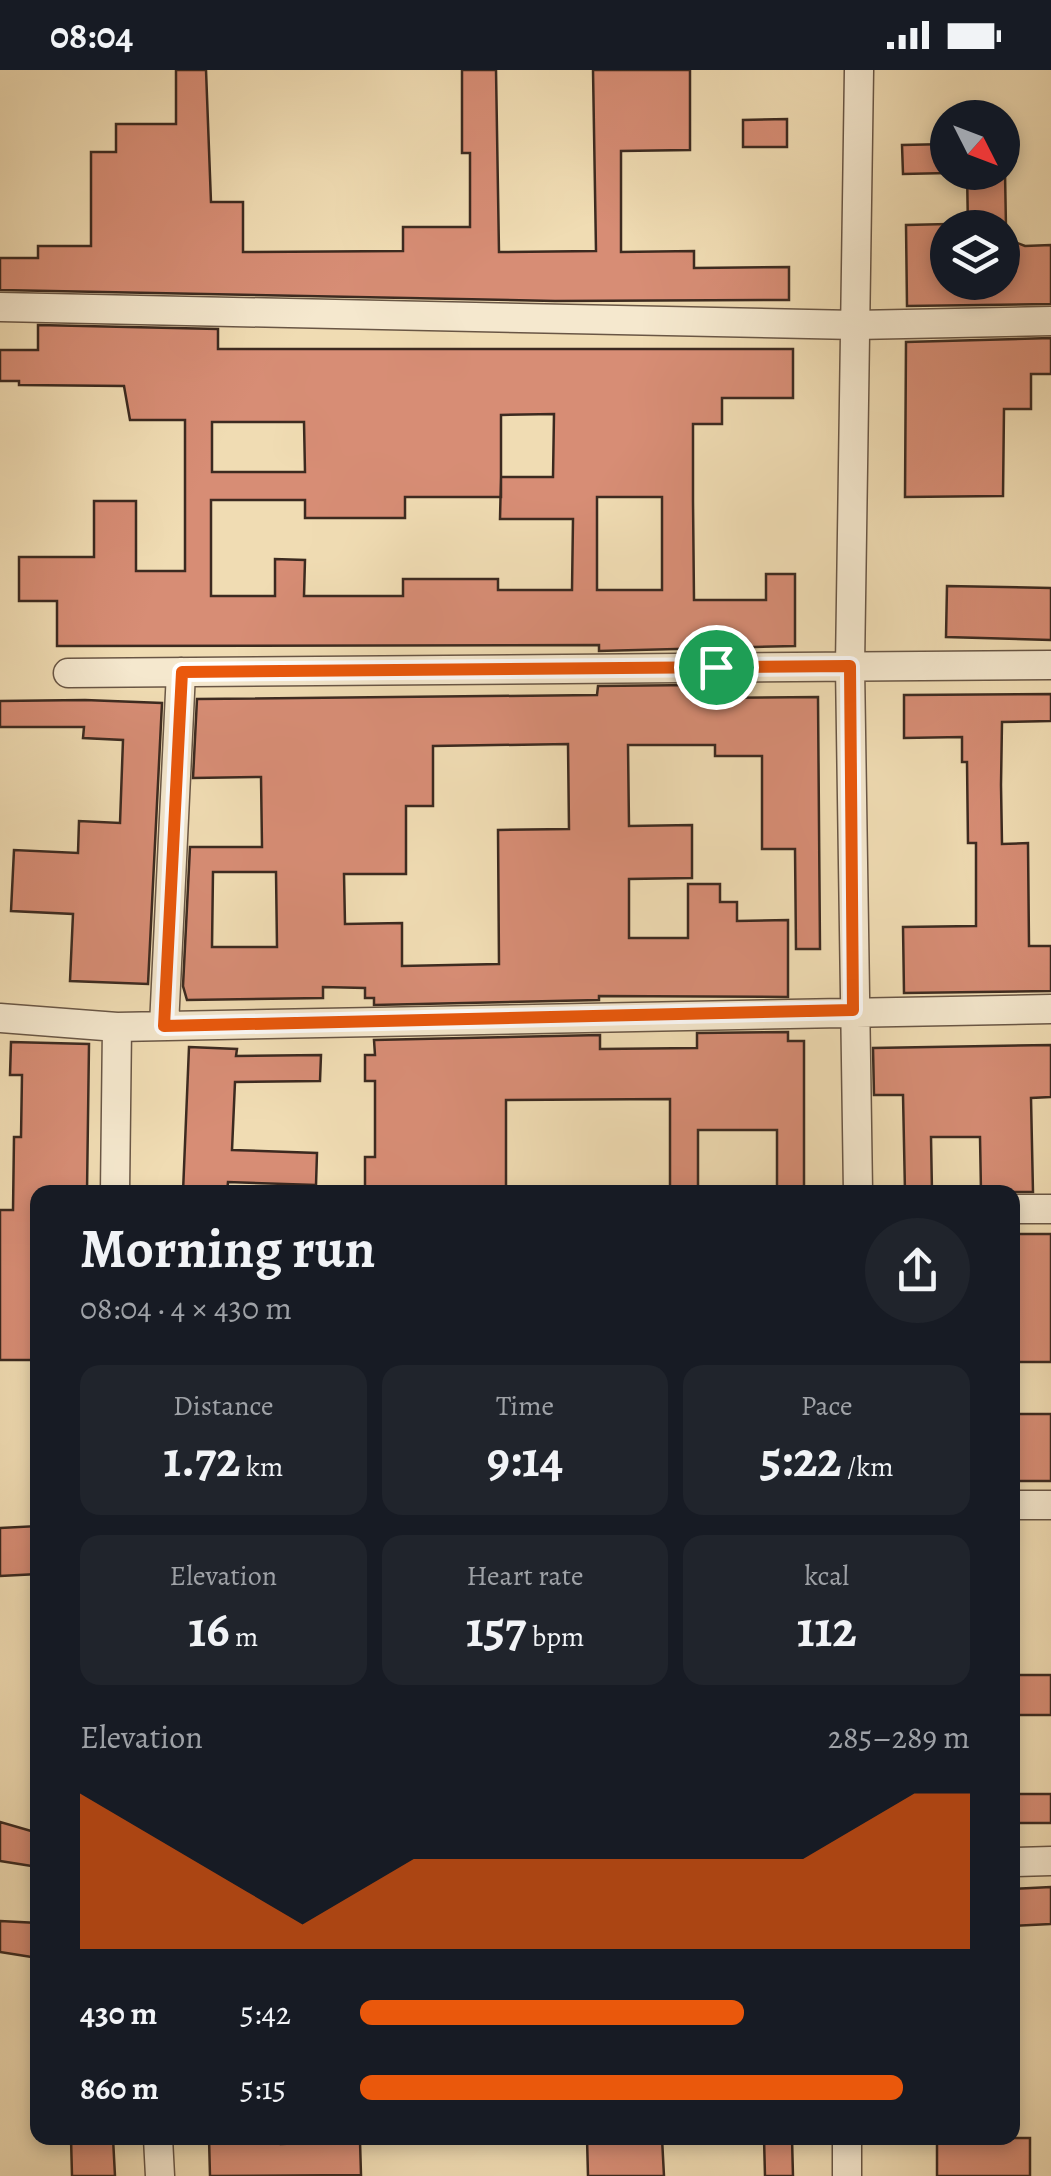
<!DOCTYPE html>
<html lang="en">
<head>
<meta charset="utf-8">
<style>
	:root { --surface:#171b24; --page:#20242c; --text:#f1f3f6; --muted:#9ea1a6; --accent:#ea580c }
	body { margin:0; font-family:Alegreya,serif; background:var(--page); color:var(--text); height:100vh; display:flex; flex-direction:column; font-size:38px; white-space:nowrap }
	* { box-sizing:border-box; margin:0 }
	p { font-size:32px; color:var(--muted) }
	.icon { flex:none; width:55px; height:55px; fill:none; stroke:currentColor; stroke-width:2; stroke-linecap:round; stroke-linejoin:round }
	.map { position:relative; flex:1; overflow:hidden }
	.panel { position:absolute; left:30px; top:1115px; width:990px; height:960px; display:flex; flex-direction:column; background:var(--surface); border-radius:20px; box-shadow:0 5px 15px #0003 }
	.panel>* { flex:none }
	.needle { width:65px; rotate:132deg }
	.fabs { position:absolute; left:930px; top:30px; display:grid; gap:20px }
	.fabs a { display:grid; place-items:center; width:90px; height:90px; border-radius:50%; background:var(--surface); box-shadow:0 5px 15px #0003; font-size:50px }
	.pin { position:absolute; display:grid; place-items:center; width:85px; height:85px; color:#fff; margin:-42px; border:5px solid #fff; border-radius:50%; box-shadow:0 2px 10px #0007 }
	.round { display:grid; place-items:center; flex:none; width:105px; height:105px; border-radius:52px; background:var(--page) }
	.overview { display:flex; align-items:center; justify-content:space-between; height:170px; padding:0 50px }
	h1 { font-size:55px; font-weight:700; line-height:75px }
	.metrics { display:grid; grid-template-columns:repeat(3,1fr); gap:15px; height:170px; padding:10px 50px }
	.metrics div { display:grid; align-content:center; border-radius:20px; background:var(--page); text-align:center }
	.metrics b { font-size:50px; font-weight:700 }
	.metrics small { font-size:28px; font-weight:400 }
	.metrics p { font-size:28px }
	.chart { height:280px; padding:20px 50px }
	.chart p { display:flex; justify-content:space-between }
	.chart svg { width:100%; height:180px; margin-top:10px; fill:var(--accent); opacity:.7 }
	ul { padding:0 50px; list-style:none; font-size:32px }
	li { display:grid; grid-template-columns:160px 120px 1fr; align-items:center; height:75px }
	li i { height:25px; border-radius:12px; background:var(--accent) }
	.status { display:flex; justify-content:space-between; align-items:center; height:70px; padding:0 50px; background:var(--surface); direction:ltr }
	.status svg { height:28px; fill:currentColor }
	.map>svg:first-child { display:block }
	.building { fill:#d78d75; stroke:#3c2a20; stroke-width:2.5; fill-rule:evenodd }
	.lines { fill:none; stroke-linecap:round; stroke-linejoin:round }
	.street-casing { stroke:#695645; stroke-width:31 }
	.street { stroke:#f5e8ce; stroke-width:28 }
	.route-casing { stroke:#fff; stroke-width:20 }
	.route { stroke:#ea580c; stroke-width:12 }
</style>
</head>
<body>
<div class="status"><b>08:04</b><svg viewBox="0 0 49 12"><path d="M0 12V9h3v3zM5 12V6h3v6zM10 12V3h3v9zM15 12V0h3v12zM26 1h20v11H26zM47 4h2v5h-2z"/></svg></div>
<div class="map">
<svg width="1051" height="2106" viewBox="0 0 1051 2106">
	<rect width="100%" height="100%" fill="#f0dcb3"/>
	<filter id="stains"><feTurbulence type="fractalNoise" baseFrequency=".002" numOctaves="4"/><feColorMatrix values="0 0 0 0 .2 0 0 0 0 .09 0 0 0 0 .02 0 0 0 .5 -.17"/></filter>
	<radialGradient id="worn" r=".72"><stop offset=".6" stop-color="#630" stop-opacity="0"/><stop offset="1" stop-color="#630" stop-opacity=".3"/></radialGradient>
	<!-- building -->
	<path class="building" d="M176 0H206L211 132H243V182L403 181V157H470V83H462V0H496L499 182 596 181 593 0H690V80L621 81V182L694 181V198L789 197V230L555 231 0 220V188H38V176H91V82H116V54H176Z
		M787 49V77H743V50Z
		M948 74V103L903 104 902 75Z
		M967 102H1005L1006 158H968Z
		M948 154V212H1002V167L1025 176 1051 175V234L907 236 906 155Z
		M38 255 218 259V279H793V328H722V354H693V431L694 530H766V504H795V576L599 581V575L57 576V531H19V487H94V431H136V501H185V350H130L124 316 19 315V311H0V280H38ZM554 344 553 407H501L500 449H573L572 520H498V509H403V526H304L305 490 275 489V526H211V430H305V448H405V427H501V345ZM212 352H304L305 402H212ZM597 427H662V520H597Z
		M1051 268V304H1031V339H1004L1003 426 905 427 906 272Z
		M947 516 1051 518V570L946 567Z
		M695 615V628L818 627 820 879H796L795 779H762V686H715V675H628L629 756 692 755V808L629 809V868H688V814H720V832H737V851L788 850V927L599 926V930L374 935V928H365V918L323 917V928L187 930 183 916 190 777H262L261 707 193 708 197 629 597 625 598 616ZM568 674 569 759 498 760 499 894 402 896V853L345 854 344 804H406V736H433V676ZM213 802H276L277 877H212Z
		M1051 624V651L1002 652 1001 715 1002 774 1028 773 1029 876H1051V921L904 923 903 857 976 856V773H968L967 692H962V667L904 668V625Z
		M85 630 162 633 148 914 70 911 73 844 11 841 14 780 78 783 79 751 120 753 123 670 83 668 84 657H0V631Z
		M788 962V971H804V1122H777V1060H698V1122H670V1029L506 1030V1122H365V1087H375V1011H365V985H375L374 970 600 965V979L697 978V963Z
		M11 972 89 974 87 1122H38V1290H0V1140H13L14 1067H21L22 1005H10Z
		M1051 975V1027L1031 1028 1033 1122H981L980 1067H931L932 1122H905L903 1025H874L873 978Z
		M189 977 237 979 236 986 321 985 320 1011 235 1012 232 1080 317 1083 316 1115 228 1112 227 1122H183Z
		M1012 1164H1051V1292H1012Z
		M1012 1344H1051V1411H1012Z
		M38 1456V1504L0 1506V1458Z
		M1012 1605H1051V1645H1012Z
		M1012 1724H1051V1753H1012Z
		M0 1752 38 1763V1797L0 1791Z
		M1051 1817V1854L1012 1856V1819Z
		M0 1851 38 1853V1888L0 1882Z
		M71 2068H113L115 2106H72Z
		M209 2068H281V2074L360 2071 361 2105 210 2106Z
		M587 2068H662L664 2106H588Z
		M764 2068H792L793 2106H765Z
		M937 2068H1030V2106H937Z"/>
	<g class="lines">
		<defs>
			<path id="street" d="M0 237 855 255 1051 251
				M68 603 1051 595
				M0 948 117 957 1051 939
				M164 956 181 602
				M115 1122 117 957
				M858 1122 850 596 859 0
				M1012 1139H1051
				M1012 1435H1051
				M1012 1792 1051 1791
				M158 2068 160 2106
				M847 2068V2106"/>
		</defs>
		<!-- street casing -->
		<use href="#street" class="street-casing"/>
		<!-- street -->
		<use href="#street" class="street"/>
	</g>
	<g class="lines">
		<defs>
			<path id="route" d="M850 596 853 940 164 956 182 602Z"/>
		</defs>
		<!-- route casing -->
		<use href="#route" class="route-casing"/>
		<!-- route -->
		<use href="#route" class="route"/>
	</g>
	<rect width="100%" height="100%" filter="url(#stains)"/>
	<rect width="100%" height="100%" fill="url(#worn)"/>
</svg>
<div class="fabs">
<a><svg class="needle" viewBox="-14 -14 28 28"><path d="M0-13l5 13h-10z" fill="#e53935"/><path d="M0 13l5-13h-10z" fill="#9ea1a6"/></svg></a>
<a><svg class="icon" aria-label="layers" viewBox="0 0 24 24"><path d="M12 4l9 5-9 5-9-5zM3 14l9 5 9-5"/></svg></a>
</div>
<div class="pin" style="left:716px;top:597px;background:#1e9e55"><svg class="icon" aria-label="arrive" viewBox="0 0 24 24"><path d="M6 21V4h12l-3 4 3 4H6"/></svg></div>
<section class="panel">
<div class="overview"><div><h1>Morning run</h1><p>08:04 · 4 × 430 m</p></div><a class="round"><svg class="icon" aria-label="share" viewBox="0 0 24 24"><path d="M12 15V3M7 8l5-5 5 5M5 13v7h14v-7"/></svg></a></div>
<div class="metrics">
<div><p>Distance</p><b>1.72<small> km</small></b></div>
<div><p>Time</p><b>9:14</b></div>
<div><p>Pace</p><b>5:22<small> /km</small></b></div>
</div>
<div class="metrics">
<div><p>Elevation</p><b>16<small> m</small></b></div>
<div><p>Heart rate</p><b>157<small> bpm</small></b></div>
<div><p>kcal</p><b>112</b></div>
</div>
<div class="chart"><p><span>Elevation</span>285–289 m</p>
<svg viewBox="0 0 160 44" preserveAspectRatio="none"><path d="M0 44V6L10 14L20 22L30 30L40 38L50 30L60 22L70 22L80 22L90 22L100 22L110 22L120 22L130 22L140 14L150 6L160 6V44z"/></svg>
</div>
<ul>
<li><b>430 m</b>5:42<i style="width:63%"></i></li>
<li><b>860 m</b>5:15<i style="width:89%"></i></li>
</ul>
</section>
</div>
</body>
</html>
